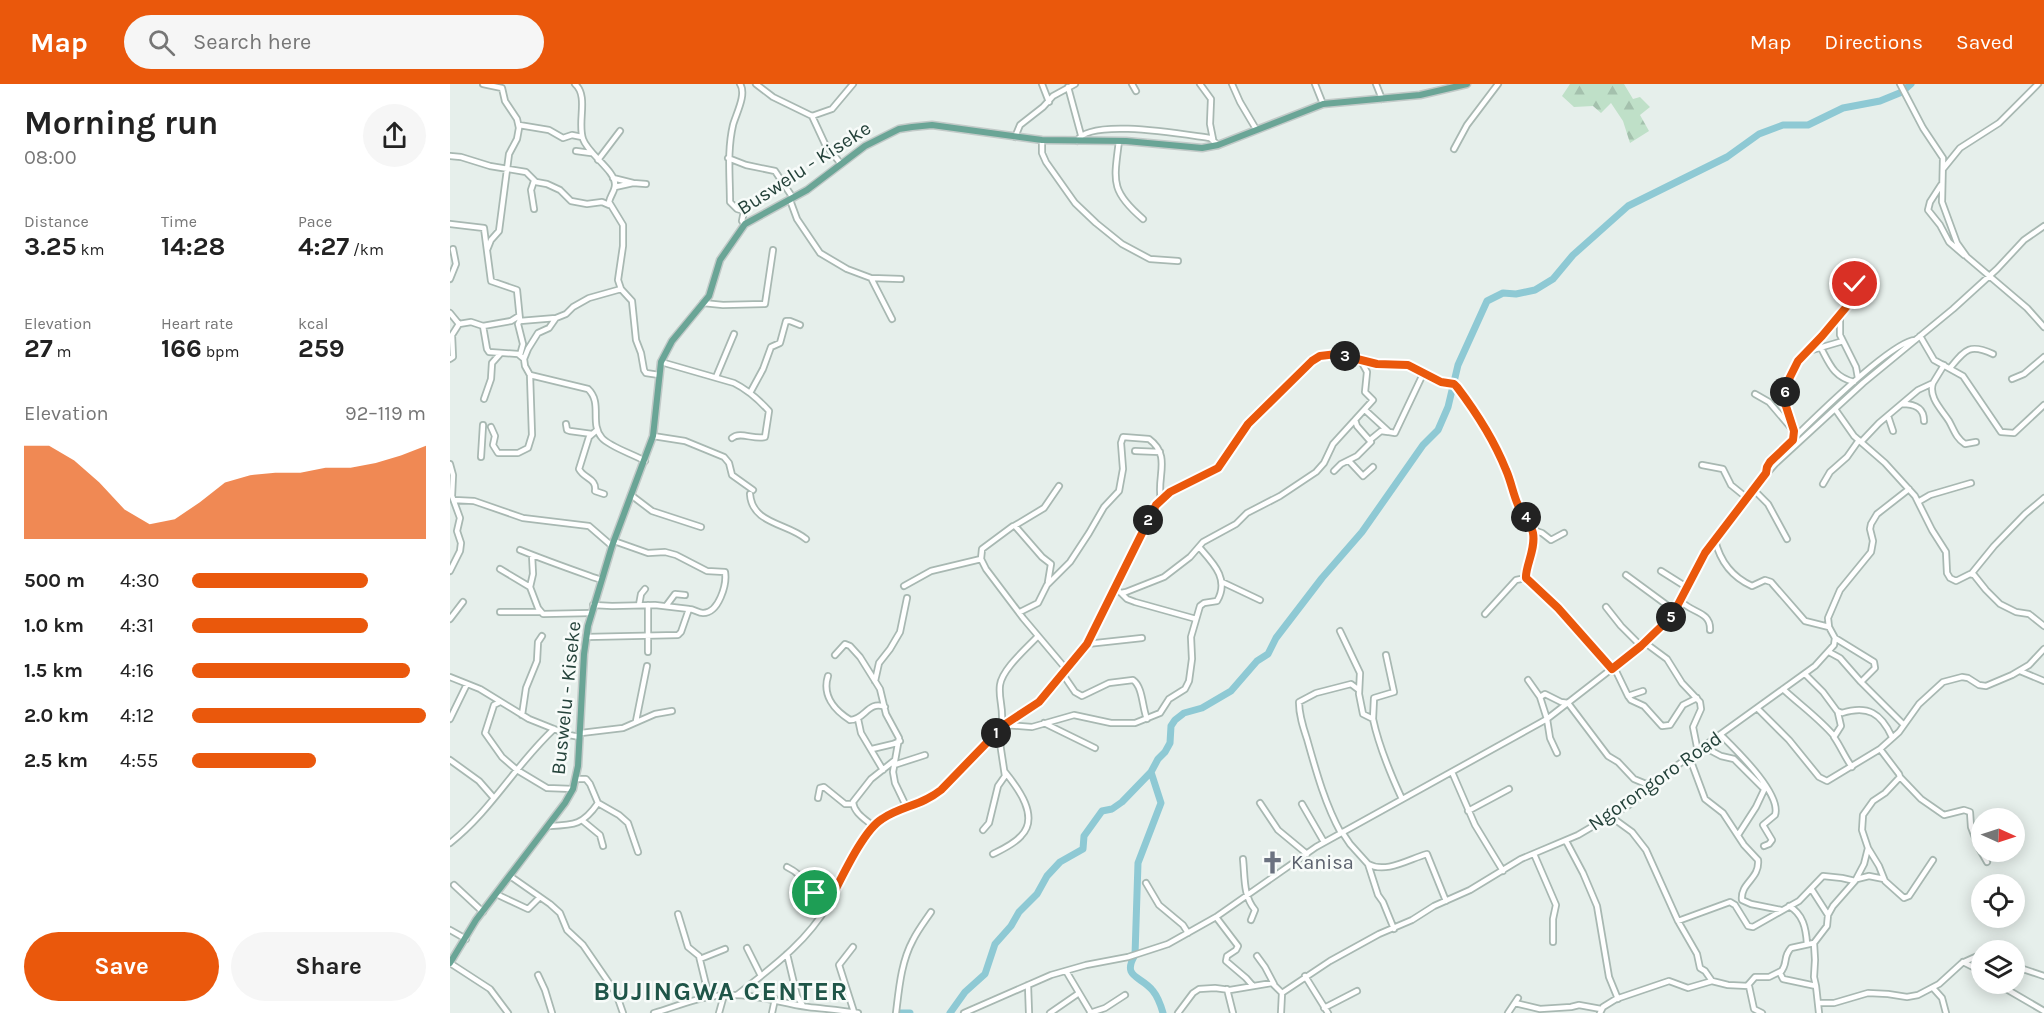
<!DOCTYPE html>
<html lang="en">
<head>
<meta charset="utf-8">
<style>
	:root { --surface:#fff; --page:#f6f6f6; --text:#222; --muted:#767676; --accent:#ea580c }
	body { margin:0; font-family:Karla,sans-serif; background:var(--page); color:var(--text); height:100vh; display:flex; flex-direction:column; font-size:22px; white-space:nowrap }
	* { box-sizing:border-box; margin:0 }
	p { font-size:20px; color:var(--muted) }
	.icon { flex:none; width:33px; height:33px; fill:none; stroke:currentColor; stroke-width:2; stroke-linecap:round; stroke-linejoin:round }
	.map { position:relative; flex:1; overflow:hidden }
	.drawer { display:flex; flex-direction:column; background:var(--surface); width:450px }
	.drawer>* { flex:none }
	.needle { width:39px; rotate:93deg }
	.buttons { position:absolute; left:1521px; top:724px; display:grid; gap:12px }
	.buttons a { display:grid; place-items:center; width:54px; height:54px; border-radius:50%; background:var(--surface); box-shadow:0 3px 15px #0003; font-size:30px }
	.pin { position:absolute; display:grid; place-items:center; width:51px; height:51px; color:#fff; margin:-26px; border:3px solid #fff; border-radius:50%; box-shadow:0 2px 6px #0007 }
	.km { position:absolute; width:30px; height:30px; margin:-15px; border-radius:50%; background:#222; color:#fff; font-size:16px; line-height:30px; text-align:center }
	.round { display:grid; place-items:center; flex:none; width:63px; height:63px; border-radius:32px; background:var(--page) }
	.head { display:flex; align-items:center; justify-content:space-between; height:102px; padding:0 24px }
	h1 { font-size:33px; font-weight:700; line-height:45px }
	.stats { display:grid; grid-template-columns:repeat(3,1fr); gap:9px; height:102px; padding:6px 24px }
	.stats div { display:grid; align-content:center }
	.stats b { font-size:26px; font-weight:700 }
	.stats small { font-size:16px; font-weight:400 }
	.stats p { font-size:16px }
	.chart { height:168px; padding:12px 24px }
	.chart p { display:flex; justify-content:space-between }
	.chart svg { width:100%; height:108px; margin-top:6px; fill:var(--accent); opacity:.7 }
	.primary-button { display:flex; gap:12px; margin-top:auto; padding:12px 24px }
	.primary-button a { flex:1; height:69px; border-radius:36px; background:var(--accent); color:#fff; font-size:24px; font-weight:700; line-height:69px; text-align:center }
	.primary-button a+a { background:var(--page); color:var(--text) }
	ul { padding:0 24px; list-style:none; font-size:20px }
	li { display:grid; grid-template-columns:96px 72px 1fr; align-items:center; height:45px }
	li i { height:15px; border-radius:8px; background:var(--accent) }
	header { display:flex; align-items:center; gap:36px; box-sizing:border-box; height:84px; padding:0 30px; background:var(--accent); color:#fff }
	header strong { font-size:28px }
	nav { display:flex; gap:33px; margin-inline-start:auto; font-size:21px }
	.search { width:420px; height:54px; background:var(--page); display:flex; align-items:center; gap:15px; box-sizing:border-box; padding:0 21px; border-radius:33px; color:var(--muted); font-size:22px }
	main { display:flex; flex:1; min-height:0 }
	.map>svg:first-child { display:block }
	.forest { fill:url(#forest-firs) }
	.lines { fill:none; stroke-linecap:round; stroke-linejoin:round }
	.river { stroke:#8ec9d4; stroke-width:7 }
	.minor-casing { stroke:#a8b8b2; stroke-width:8 }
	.major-casing { stroke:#c2cac8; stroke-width:9 }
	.minor { stroke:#fff; stroke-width:4.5 }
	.major { stroke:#6aa596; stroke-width:6 }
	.route-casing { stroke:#fff; stroke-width:12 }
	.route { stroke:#ea580c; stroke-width:8 }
	.labels { text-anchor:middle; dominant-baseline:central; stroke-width:5; stroke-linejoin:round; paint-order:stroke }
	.street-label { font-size:20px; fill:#24423a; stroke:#f7fbf9 }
	.worship-label { font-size:20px; fill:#5b616d; stroke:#f7fbf9; text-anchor:start }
	.district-label { font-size:26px; font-weight:bold; letter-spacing:1.5px; fill:#1f5548; stroke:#f7fbf9 }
</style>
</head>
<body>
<header>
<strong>Map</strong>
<div class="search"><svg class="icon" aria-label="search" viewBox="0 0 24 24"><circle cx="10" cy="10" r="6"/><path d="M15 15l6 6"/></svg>Search here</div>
<nav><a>Map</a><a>Directions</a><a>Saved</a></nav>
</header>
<main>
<section class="drawer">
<div class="head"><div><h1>Morning run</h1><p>08:00</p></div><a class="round"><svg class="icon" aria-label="share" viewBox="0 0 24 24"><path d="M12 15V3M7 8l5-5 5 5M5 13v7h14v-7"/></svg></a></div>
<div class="stats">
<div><p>Distance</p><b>3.25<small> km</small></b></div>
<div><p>Time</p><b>14:28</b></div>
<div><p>Pace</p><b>4:27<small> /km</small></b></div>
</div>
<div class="stats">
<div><p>Elevation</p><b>27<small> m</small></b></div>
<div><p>Heart rate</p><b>166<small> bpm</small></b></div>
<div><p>kcal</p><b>259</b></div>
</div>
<div class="chart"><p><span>Elevation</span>92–119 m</p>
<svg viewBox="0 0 160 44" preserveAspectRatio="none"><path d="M0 44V6L10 6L20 12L30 21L40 32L50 38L60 36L70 29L80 21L90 18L100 17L110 17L120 15L130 15L140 13L150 10L160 6V44z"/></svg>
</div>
<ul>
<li><b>500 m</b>4:30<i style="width:75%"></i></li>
<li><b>1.0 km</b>4:31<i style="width:75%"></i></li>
<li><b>1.5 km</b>4:16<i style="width:93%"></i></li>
<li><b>2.0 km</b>4:12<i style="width:100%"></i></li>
<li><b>2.5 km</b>4:55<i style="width:53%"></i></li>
</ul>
<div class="primary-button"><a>Save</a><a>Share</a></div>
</section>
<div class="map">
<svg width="1594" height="929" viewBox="0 0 1594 929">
	<defs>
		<pattern id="forest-firs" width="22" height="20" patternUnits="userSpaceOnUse" patternTransform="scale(1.5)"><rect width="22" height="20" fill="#bfe0c8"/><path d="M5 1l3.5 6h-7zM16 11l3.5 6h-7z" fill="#a4c1ad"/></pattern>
	</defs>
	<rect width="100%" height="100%" fill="#e6efeb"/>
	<!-- forest -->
	<path class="forest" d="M1120 0H1174L1183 15 1190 13 1200 23 1190 31 1199 47 1180 59 1173 37 1161 19 1151 29 1143 22 1124 23 1112 12Z"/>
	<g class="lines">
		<!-- river -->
		<path class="river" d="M701 688 711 719 688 779 685 871C671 894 692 892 703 907 708 913 711 922 713 929
			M448 929H460
			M500 929 515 908 535 890 545 860 561 842 569 828 587 810 597 792 610 778 633 765 634 752 652 727 662 725 672 718 701 688 708 675 715 668 720 659 721 642 725 636 734 629 752 624 781 607 807 577 818 570 826 554 872 494 912 448 973 361 988 346 998 323 1008 281 1037 217 1053 209 1066 210 1085 206 1103 195 1123 171 1178 122 1277 73 1309 50 1333 41H1358L1393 24 1430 17 1452 8 1461 0"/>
		<defs>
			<path id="minor" d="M33 0 52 4 55 17 67 35 69 44 67 55 59 70 49 147 41 156 37 166
				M125 0C139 12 127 38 133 55 138 70 166 87 165 101 165 107 160 112 159 118L173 141V162L168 196 171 205 182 217 186 256 191 269 194 286 196 289 209 291
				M290 0C297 10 286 30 283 41 277 67 280 92 280 118L287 125 294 127 292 137 295 140
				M306 0 323 13 362 32 375 60 391 80
				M592 0 599 18
				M682 0 686 7
				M750 0 761 15 760 40 763 55
				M782 0 790 18 806 45
				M865 0 873 20
				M926 0 932 15
				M1450 0 1473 44 1493 74 1492 118 1507 159 1517 173 1577 224 1594 243
				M618 3 631 51
				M362 32 382 25 403 0
				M69 41 99 46 113 54 122 51 132 53
				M565 53 570 41 593 23 603 12 625 0
				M592 56V69L596 78 625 119 646 139 672 160 700 175 728 177
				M627 57C639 33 736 51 760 54L768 61
				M669 57C664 97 660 107 693 135
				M1004 65 1017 41 1048 0
				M126 67 141 69
				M0 72 11 73 40 82 76 88 86 98 97 100 110 106 121 117 137 120 152 118 159 121
				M278 74 296 81 325 87 343 114
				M148 76 170 47
				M1493 85 1510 64 1549 39 1588 0
				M163 94 183 99
				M1491 101 1480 118 1478 126 1490 141 1499 158 1514 171
				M165 103 183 99 196 100
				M340 116 347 135 370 169 397 185 421 194 442 235
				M84 125 81 106 84 97
				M0 140 34 144 41 197 67 206 70 236 68 240 73 260 70 271
				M421 194 451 195
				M0 195 6 180 3 165
				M253 219 273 221 315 220 323 166
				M0 229 9 240
				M1390 229V251L1406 283 1408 294
				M70 237 106 234
				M33 242 61 237 69 232
				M1470 252 1484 276 1513 292 1551 348 1564 349 1594 321
				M1371 264C1380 281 1384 293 1404 298
				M1359 267 1393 257
				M0 275 3 273 2 251 9 240 21 238 33 242 37 265 39 268 68 270 74 275 75 282 80 291 138 305C153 319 139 339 152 354 160 363 183 370 195 377
				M74 275 78 265 88 249 99 244 106 234 116 230 123 223 139 214 171 205
				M211 278 284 299C296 305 310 317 319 327L315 353C304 356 290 347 282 354
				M1500 284C1515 266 1519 259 1543 270
				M266 293 284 250
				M1562 295 1574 290 1594 273
				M1483 299C1478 313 1492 326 1499 337 1504 346 1506 354 1515 360L1526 358
				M300 309 313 285 321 263 330 259 336 237H340L350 241
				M1305 310 1319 318 1342 345
				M34 315 41 295 42 279 50 270
				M1452 320C1464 320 1474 323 1474 337
				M1385 325 1404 352 1435 379 1465 412 1482 446 1496 468 1497 489 1500 494 1506 497 1520 490 1524 491 1536 506 1550 520 1566 528 1579 530 1594 542
				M915 326 939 348 945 349 974 288
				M1438 332 1443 347
				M116 340 117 346 120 347 142 350
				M41 343 45 352 43 361 48 369H68L78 364 82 351 80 291
				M147 346 139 353 129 385C134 395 147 394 145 407L154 410
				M203 352 235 357 274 373 279 379 282 391 303 406
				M1343 355 1344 347 1334 316 1339 295 1348 277 1372 252 1390 228 1408 209V202L1405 200
				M920 356 931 347 938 348
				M1411 358 1429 339 1468 306 1483 299 1494 281
				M685 367 710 368
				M31 373 33 341
				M899 377 913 392 923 383
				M0 380 3 391 2 412 10 434 7 447 11 459 10 467 0 487
				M1252 381 1273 385 1281 401 1297 414
				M884 387 891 380 907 372 921 358 907 342 905 336
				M1316 389 1317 383 1320 378C1342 356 1439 257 1465 256
				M1373 400 1380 388 1397 373 1409 356
				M1303 405 1318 420 1337 455
				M300 410C302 440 337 439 356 455
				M181 411 202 427 251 443
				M4 416 24 417 73 434 139 442 162 462
				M1468 418 1480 411 1521 399
				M564 442 594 424 609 402
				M1083 446 1092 449 1101 456 1114 449
				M1265 456C1270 477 1282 493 1302 502L1315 496 1321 498 1355 537 1379 543
				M70 466C97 477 123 486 151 496
				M50 485 80 503 88 524 93 530 141 529
				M1211 487 1238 504
				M1522 489 1544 462 1575 430 1594 414
				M1176 491 1225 527
				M598 498 601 480 592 473 565 442H563L532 465 531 475 536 485 573 534 616 585
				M772 498 810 516
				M454 502 481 487 531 475
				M80 503 83 490 82 471
				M664 504 671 509 676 508 714 493 740 473 753 458 786 440 797 429 830 412 866 388 874 379 883 360 923 316 915 308 917 288 911 277
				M671 509 677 515 685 518 746 535
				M1231 517C1241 529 1261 527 1260 546
				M143 521 162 522 205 521 239 525
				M189 521 191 510 195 505
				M216 522 225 510 235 511
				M1156 523 1171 542 1191 562
				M50 528H91
				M570 528 588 519 597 501 620 478 639 449 654 423 669 407 673 385 671 359 673 353 699 355C722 372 706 393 711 416
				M1035 530 1066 496 1076 494
				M0 535 13 518
				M890 547 910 589 909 610 913 630 923 635C929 663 940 689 952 715
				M136 553 228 551 231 548 239 525C244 525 248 529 253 529 269 529 277 500 275 488L257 487 226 471 215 468 198 469 164 457
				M1385 554 1424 578 1425 584 1411 598
				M1194 558 1217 575 1232 599 1250 618 1251 625 1243 643 1248 668
				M637 560 692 554
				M198 568V521
				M1379 568 1390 574 1411 598 1453 640
				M385 571 395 560 400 562 410 573 430 605 436 630 449 654 443 688 445 699 457 724
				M1164 583 1178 612 1181 616 1194 622 1212 642 1220 641 1233 621 1247 614
				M1570 587 1594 597
				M612 589 625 608 632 612 659 599 683 596C693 603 692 623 697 635
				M1355 590 1373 608 1387 627 1392 629C1418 621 1431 629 1442 653
				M378 592C372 611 384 626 400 636 415 636 418 616 435 623
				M0 593 30 605 79 635 119 651 130 653
				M1078 596 1090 613 1097 635 1100 654 1107 669
				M425 597 429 579 440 565 450 548 457 514
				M1333 605C1349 620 1370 635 1384 652
				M1178 612 1193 607
				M1090 613 1095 610 1111 618 1118 619 1158 672 1168 678 1184 695 1201 702
				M50 618 44 621 35 649 52 673 67 686 97 704 123 705
				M1307 624 1339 656 1369 693 1377 697 1430 665 1449 648 1469 620 1493 598 1512 593 1518 594 1529 601 1536 602 1562 591 1579 581 1594 565
				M1388 629 1391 642 1384 653C1391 663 1394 672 1402 683
				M72 631 76 604 87 577 88 558 92 552
				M0 635 17 600
				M408 635 411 649 433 686
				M923 635 924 614 944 608 936 571
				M186 637 197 582
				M594 639 645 664
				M554 641 582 643 624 631 661 639H685L710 629 719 615 735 605 739 597 742 575 741 553 750 522 754 519 767 517C780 495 763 479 749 463
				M551 644C555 626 548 616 550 601 552 585 577 564 588 552
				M131 649 173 644 205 630 222 627
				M1271 651C1286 666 1332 710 1325 731L1313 741 1322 756 1319 760 1314 762
				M1254 663 1271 672 1284 675 1314 705
				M422 665 443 660 450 657
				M1239 672 1255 715 1273 729 1294 761 1308 776C1310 795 1290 799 1292 816L1301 820 1331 826
				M0 676 29 697 43 713
				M444 681 475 671
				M1002 688 1025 741 1053 787
				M1450 693 1471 715 1494 731 1514 726 1520 728 1521 743 1529 764 1537 778
				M126 695H136L140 700 148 719 169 731 178 739 188 768
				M368 714 370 704 374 703 395 720H403
				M810 719 828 746 857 770
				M852 720 874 758
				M1018 727 1059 705
				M1160 732 1182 748 1196 766 1228 837 1247 870 1250 884 1255 887 1262 897 1278 901 1299 902 1304 925 1312 929
				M133 737 150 751 153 762
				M99 742C124 741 133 741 148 719
				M423 742C415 735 404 729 403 718L421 695 445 676
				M533 746 539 739 548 702 555 692 550 659 546 649
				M892 748 900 760 918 780 928 811 933 818 944 845
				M891 749C875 720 866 687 857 655 853 643 849 631 849 618L866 609 901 600 909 606
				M1288 751 1306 723 1315 704
				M1116 757 1133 789 1147 822 1159 893 1168 915
				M0 759C41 727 66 680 104 645
				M1418 764 1429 782 1435 797 1454 814 1459 812 1483 776
				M543 770C553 765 564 760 571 752 590 733 568 704 555 688
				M1084 770 1106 821 1103 835V858
				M793 775C795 793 793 812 805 826L801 836
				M918 780C936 790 959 775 977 770L996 817
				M337 783C355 792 351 798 363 808 368 813 373 816 377 822
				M60 792 100 820 110 829 117 846 133 861 166 909 173 929
				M1407 795 1419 792 1434 795
				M696 799 709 821 733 841 738 849
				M4 801 33 828
				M1362 806 1378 831
				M46 810 78 825 90 813
				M1339 822C1353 830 1356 844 1357 860
				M228 830 238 863 249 872 259 913
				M766 833 788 862 786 866 777 872 776 877 796 894 803 902
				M1228 837 1280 818 1285 821 1298 842 1303 843 1349 817 1373 792 1392 794 1405 797
				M0 846 16 855
				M1364 859 1365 876 1364 893 1366 902
				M403 863 389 881 404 928
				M297 864 311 892
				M337 870 347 912 353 922
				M807 872 815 883 824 900
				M250 875 275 865
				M1513 878 1529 886 1532 891
				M0 879 40 905 58 929
				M1564 882 1594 892
				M616 887 641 929
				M88 891 95 906 102 929
				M855 892 878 929
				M1544 900 1554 902
				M1553 900 1558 906 1594 927
				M578 901 579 929
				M1298 901 1305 893H1319L1331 887
				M1483 904 1492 914 1496 929
				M777 905 783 929
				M287 911C321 884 356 859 378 821 390 800 409 755 426 739 439 728 457 726 472 719 479 716 485 711 491 706L554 641 589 619 637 560 707 421 720 409 768 384 798 340 862 277 870 272 887 271 927 280 958 281 991 298 1003 300 1007 303 1034 342 1055 383 1069 424 1081 441 1084 452 1083 460 1081 477 1076 487V494L1108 523 1162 585
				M1065 919 1090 925 1121 923 1129 921 1151 925
				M1369 919H1384L1418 909 1438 910 1457 913 1468 911 1489 900 1512 879 1532 870
				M874 924 907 907
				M204 929C225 923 244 914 266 912 303 908 324 918 358 923 374 925 391 926 408 929
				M269 929 274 911
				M322 929 325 915
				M446 929C449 905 451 878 463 856 468 846 475 837 481 828
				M514 929 601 891 636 881 678 873 718 860 766 833 866 763 1097 635 1191 562 1222 532 1255 469 1303 405 1325 380 1413 299 1503 225 1547 185 1574 156 1594 142
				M600 929 629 909
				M640 929 655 924 675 911
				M728 929 743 909 749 905 765 904 780 906 822 899 832 909
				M831 929 832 909 880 877 929 850 962 836 984 822 1020 806 1071 775 1128 751 1179 721 1225 683 1365 582 1384 561 1385 554 1379 543 1378 534 1390 506 1421 468 1423 457 1420 445 1421 440 1427 430 1459 405
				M1058 929 1068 914
				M1150 929 1153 923 1166 915 1219 897 1238 904 1262 897
				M1369 929 1366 902 1333 895 1330 889C1339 879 1332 874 1341 864L1364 859 1377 842 1378 831 1383 822 1405 797 1414 780 1418 764 1412 746 1413 731 1423 717 1435 709 1450 693 1449 690 1430 665"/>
			<path id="major" d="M0 879 26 836 115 719 123 705 128 682 134 570 138 542 162 462 203 352 211 278 222 257 259 212 270 176 295 140 357 106 415 62 449 45 462 43 482 41 592 56 676 57 752 64 768 61 873 20 970 11 1017 0"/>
		</defs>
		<!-- minor casing -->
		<use href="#minor" class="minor-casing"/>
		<!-- major casing -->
		<use href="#major" class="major-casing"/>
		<!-- minor -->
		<use href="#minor" class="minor"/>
		<!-- major -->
		<use href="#major" class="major"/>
	</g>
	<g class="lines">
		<defs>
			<path id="route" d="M365 809 377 822C389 800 412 747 432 735 451 722 471 722 491 706L554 641 589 618 637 560 706 421 720 408 768 384 798 340 862 277 870 272 887 270 927 280 958 281 991 298 1004 300 1007 303C1026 328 1044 356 1056 386 1061 397 1063 410 1068 421 1072 431 1081 438 1083 449 1086 465 1075 483 1076 494L1108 524 1162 585 1191 562 1222 532 1255 469 1316 389 1317 383 1320 378 1343 356 1344 347 1334 316 1339 295 1348 277 1372 252 1408 209V202L1405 200"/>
		</defs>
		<!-- route casing -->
		<use href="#route" class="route-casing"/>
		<!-- route -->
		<use href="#route" class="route"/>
	</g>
	<!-- icons -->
	<defs>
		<symbol id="church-bare" viewBox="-9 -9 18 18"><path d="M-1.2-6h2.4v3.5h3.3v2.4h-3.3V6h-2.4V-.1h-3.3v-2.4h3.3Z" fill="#6b7280" stroke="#f7fbf9" stroke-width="2.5" paint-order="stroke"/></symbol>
	</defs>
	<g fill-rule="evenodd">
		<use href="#church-bare" x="806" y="762" width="33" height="33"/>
	</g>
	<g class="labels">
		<!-- street labels -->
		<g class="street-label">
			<text transform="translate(354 84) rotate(-33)">Buswelu - Kiseke</text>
			<text transform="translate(116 614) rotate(-84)">Buswelu - Kiseke</text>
			<text transform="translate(1205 697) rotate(-35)">Ngorongoro Road</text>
		</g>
		<!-- worship labels -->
		<g class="worship-label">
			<text x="841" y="778">Kanisa</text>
		</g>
		<!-- district labels -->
		<g class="district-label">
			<text x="271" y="907">BUJINGWA CENTER</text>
		</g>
	</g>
</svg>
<div class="buttons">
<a><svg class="needle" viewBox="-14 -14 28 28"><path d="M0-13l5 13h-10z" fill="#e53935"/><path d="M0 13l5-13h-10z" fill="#767676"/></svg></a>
<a><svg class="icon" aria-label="locate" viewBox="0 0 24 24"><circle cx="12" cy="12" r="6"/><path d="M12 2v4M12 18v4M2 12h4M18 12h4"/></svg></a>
<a><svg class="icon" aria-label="layers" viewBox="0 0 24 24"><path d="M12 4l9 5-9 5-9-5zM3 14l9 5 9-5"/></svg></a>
</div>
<div class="pin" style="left:365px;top:809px;background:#1e9e55"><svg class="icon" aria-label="arrive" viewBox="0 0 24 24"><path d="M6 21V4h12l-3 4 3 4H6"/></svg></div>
<div class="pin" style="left:1405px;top:200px;background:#d93025"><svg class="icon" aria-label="check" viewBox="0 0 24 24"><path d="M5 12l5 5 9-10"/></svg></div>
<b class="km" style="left:546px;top:649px">1</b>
<b class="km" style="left:698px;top:436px">2</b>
<b class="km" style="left:895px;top:272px">3</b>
<b class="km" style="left:1076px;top:433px">4</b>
<b class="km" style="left:1221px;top:533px">5</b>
<b class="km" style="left:1335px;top:308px">6</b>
</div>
</main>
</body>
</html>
